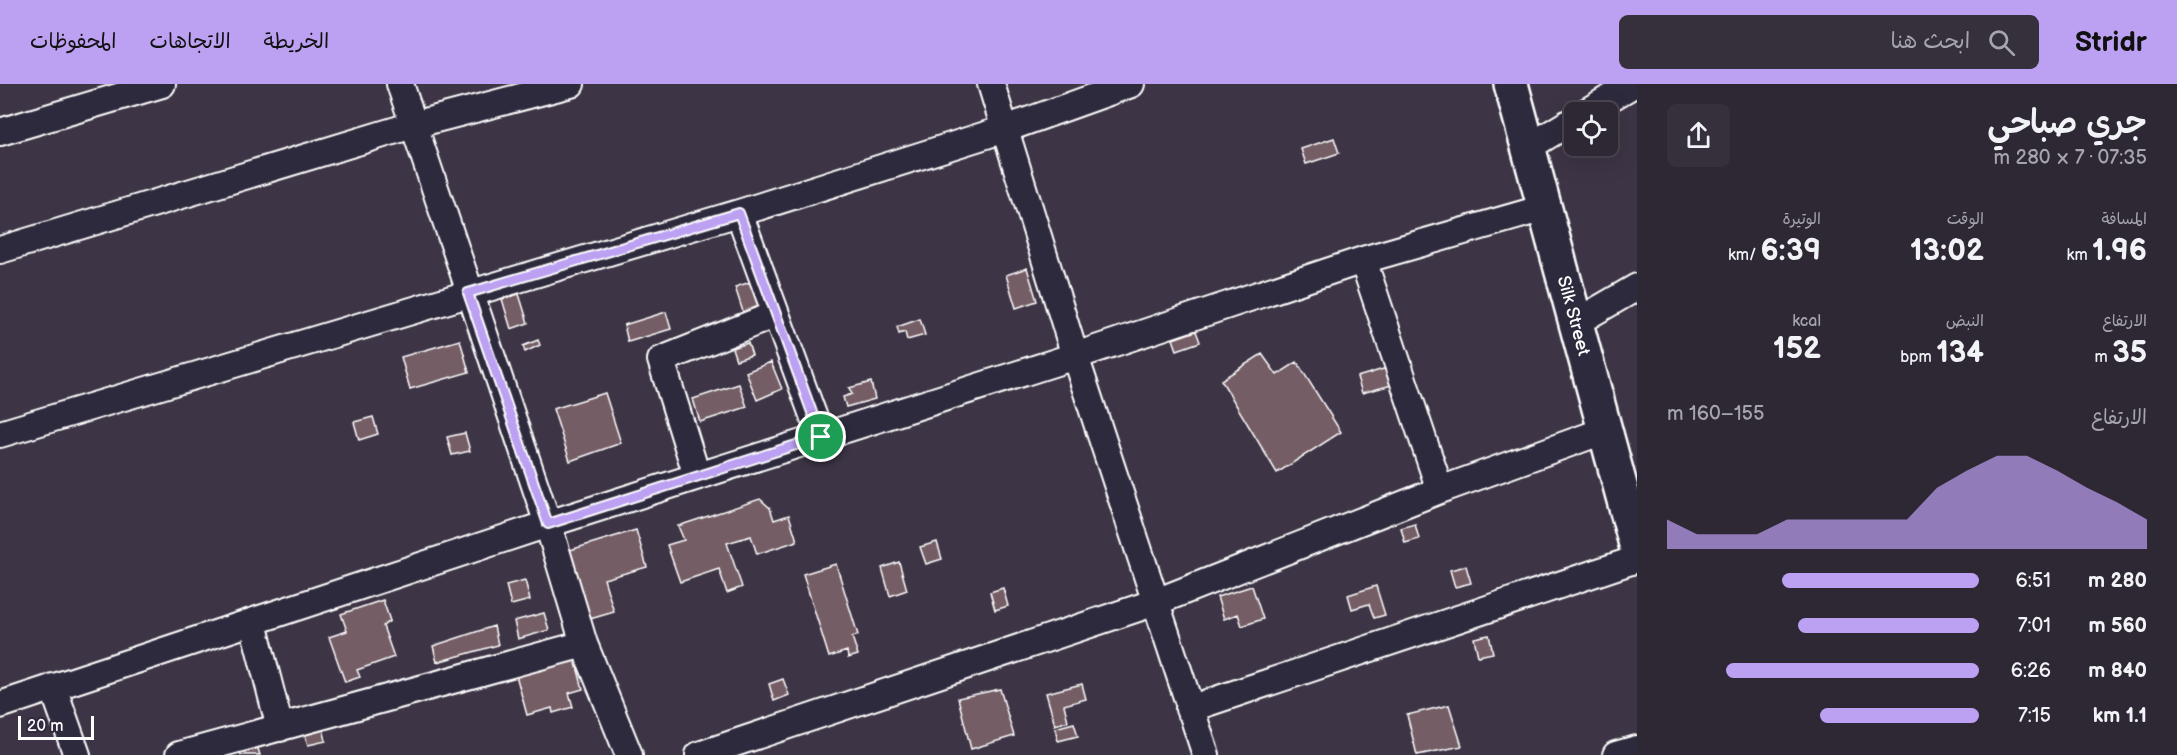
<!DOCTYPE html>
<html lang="ar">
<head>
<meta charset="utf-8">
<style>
	:root { --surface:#2e2734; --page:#362f3c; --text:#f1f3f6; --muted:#a7a5ac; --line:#49444f; --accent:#bca0f2 }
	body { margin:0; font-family:"Balsamiq Sans","Playpen Sans Arabic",sans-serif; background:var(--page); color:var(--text); direction:rtl; height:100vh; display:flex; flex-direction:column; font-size:22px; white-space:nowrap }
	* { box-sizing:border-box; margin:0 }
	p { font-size:20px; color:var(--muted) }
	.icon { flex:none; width:33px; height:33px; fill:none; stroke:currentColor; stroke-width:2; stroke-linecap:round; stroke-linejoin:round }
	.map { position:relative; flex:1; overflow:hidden; direction:ltr }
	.drawer { display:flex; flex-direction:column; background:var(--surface); width:540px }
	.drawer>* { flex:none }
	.controls { position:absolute; left:1564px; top:18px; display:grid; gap:12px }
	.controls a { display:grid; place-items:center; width:54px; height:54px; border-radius:9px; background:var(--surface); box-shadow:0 6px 24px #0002,0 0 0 2px var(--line); font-size:30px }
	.scale { position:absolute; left:18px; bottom:15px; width:76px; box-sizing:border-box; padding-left:6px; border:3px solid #fff; border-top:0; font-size:16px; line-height:21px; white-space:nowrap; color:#fff; -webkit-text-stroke:4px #2f2a3d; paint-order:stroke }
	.pin { position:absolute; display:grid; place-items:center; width:51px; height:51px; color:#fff; margin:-26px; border:3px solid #fff; border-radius:50%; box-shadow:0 2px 6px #0007 }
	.round { display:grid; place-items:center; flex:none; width:63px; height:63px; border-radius:9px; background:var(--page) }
	.head { display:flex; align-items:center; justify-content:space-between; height:102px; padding:0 30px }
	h1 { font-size:33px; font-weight:600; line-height:45px }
	.stats { display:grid; grid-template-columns:repeat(3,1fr); gap:9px; height:102px; padding:6px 30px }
	.stats div { display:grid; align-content:center }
	.stats b { font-size:30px; font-weight:600 }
	.stats small { font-size:16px; font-weight:400 }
	.stats p { font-size:16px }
	.chart { height:168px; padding:12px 30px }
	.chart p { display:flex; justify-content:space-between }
	.chart svg { width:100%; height:108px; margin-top:6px; fill:var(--accent); opacity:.7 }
	ul { padding:0 30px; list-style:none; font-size:20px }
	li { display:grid; grid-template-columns:96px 72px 1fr; align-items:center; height:45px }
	li i { height:15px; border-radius:8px; background:var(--accent) }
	header { display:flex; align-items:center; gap:36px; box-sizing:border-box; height:84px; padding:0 30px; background:var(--accent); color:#111 }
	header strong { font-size:28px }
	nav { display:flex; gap:33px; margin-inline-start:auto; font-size:21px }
	.search { width:420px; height:54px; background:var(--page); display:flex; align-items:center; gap:15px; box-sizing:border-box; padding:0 21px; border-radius:9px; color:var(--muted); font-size:22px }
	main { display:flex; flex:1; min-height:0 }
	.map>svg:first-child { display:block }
	.building { fill:#745d65; stroke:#fff; stroke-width:1.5 }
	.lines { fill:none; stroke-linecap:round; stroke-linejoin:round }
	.street-casing { stroke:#fff; stroke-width:30 }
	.secondary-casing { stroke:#fff; stroke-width:38 }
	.street { stroke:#2f2a3d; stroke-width:26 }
	.secondary { stroke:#2f2a3d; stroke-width:33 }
	.route-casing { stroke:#fff; stroke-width:12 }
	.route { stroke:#bca0f2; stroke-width:8 }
	.labels { text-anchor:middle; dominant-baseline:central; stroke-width:6; stroke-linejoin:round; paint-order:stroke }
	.street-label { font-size:18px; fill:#fff; stroke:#2f2a3d }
</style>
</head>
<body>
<header>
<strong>Stridr</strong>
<div class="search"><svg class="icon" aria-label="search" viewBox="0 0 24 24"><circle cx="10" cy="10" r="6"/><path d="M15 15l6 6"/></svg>ابحث هنا</div>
<nav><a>الخريطة</a><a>الاتجاهات</a><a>المحفوظات</a></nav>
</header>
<main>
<section class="drawer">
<div class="head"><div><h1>جري صباحي</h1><p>07:35 · 7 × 280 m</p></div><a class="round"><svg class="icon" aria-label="share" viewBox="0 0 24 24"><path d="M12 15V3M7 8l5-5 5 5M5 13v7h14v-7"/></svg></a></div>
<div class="stats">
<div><p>المسافة</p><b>1.96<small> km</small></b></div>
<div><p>الوقت</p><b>13:02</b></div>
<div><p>الوتيرة</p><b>6:39<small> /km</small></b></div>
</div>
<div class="stats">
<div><p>الارتفاع</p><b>35<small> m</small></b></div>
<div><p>النبض</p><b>134<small> bpm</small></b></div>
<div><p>kcal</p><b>152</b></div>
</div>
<div class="chart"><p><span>الارتفاع</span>155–160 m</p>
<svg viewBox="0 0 160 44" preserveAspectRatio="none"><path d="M0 44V32L10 38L20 38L30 38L40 32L50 32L60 32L70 32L80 32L90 19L100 12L110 6L120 6L130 12L140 19L150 25L160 32V44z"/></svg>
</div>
<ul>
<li><b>280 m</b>6:51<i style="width:63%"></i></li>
<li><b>560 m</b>7:01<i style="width:58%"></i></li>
<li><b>840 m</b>6:26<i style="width:81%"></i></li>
<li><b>1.1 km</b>7:15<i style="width:51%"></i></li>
</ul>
</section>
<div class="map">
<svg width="1637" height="671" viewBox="0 0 1637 671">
	<rect width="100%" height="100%" fill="#3d3445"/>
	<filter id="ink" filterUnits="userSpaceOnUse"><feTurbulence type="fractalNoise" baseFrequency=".0167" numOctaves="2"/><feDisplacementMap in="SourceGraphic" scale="12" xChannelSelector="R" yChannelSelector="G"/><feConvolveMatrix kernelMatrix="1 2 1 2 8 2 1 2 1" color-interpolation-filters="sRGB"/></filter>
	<g filter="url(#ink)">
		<!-- building -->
		<path class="building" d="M1334 54 1339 69 1306 80 1301 65Z
			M1027 184 1037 217 1016 224 1006 191Z
			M760 195 770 229 746 237 735 203Z
			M519 210 528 239 511 245 502 215Z
			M666 228 671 245 628 258 624 241Z
			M920 235 925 251 907 256 905 248 899 250 897 243Z
			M1196 247 1200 258 1177 266 1173 255Z
			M460 256 469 288 410 305 401 273Z
			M538 256 540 261 525 268 523 262Z
			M748 259 752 271 736 276 732 264Z
			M1262 270 1277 291 1297 278 1341 348 1277 389 1221 296Z
			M771 278 782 305 757 316 746 288Z
			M1387 284 1392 301 1362 309 1357 293Z
			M871 298 875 315 846 323 843 313 852 310 849 304Z
			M739 300 747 323 700 338 693 315Z
			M605 309 621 359 570 377 553 325Z
			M373 333 378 350 359 356 354 338Z
			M465 349 470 367 452 371 447 353Z
			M760 415 770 424 774 436 789 431 797 457 757 470 751 452 727 459 742 503 727 509 719 485 680 498 667 461 684 456 678 442Z
			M1415 440 1419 455 1405 459 1401 444Z
			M636 446 647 483 604 495 614 528 590 535 570 466Z
			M937 458 942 475 926 480 920 463Z
			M899 478 907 506 890 512 882 484Z
			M836 480 858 551 852 553 858 571 848 574 847 567 829 573 803 490Z
			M1466 482 1471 499 1455 503 1450 486Z
			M525 496 530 516 511 521 506 501Z
			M1252 502 1263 535 1242 542 1238 530 1224 535 1217 513Z
			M1376 502 1385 531 1374 534 1369 520 1352 525 1348 511Z
			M1003 504 1008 522 995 526 990 508Z
			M383 516 390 537 383 542 394 573 357 586 360 593 345 598 329 553 347 547 341 530Z
			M544 529 549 546 518 555 514 537Z
			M494 542 498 561 437 578 433 562Z
			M1489 551 1493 569 1478 572 1474 554Z
			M575 575 583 605 569 609 573 623 553 629 552 624 527 631 516 591Z
			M783 595 789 611 774 617 769 600Z
			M1082 600 1086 615 1064 621 1068 637 1055 641 1046 609Z
			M1000 605 1014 652 971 665 958 614Z
			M1449 621 1462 662 1417 671 1407 631Z
			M1074 639 1078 652 1058 657 1055 644Z
			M322 640 326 657 308 661 303 644Z
			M255 655 260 671H241L238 660Z"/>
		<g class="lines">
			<defs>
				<path id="street" d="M400 0 548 440 584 560 629 671
					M991 0 1075 272 1206 671
					M1586 28 1634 0
					M0 48 162 0
					M1529 63 1575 35
					M739 129 821 353
					M0 166 413 41 571 0
					M1363 176 1440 406
					M1575 239 1637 203
					M0 350 739 129 1005 45 1131 0
					M697 392 661 276 774 231
					M253 539 280 644
					M53 603 77 671
					M0 621 548 440 1075 272 1363 176 1544 124
					M1189 625 1637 475
					M179 671 584 560
					M699 671 1156 518 1440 406 1606 346
					M1616 671 1637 665"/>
				<g id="secondary">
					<path id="s1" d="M1511 0 1637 464"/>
				</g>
			</defs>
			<!-- street casing -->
			<use href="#street" class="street-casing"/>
			<!-- secondary casing -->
			<use href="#secondary" class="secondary-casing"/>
			<!-- street -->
			<use href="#street" class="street"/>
			<!-- secondary -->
			<use href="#secondary" class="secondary"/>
		</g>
	</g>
	<g class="lines" filter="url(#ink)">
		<defs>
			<path id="route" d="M739 129 821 353 548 440 468 209Z"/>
		</defs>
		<!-- route casing -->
		<use href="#route" class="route-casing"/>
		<!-- route -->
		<use href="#route" class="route"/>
	</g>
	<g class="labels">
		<!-- street labels -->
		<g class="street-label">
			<text stroke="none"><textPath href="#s1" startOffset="240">Silk Street</textPath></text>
		</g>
	</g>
</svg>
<div class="controls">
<a><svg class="icon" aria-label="locate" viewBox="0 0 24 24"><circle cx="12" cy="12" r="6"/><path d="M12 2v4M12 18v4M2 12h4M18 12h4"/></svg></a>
</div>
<div class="scale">20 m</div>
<div class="pin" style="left:821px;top:353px;background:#1e9e55"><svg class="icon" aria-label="arrive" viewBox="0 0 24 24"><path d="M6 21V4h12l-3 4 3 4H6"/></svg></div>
</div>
</main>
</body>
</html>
